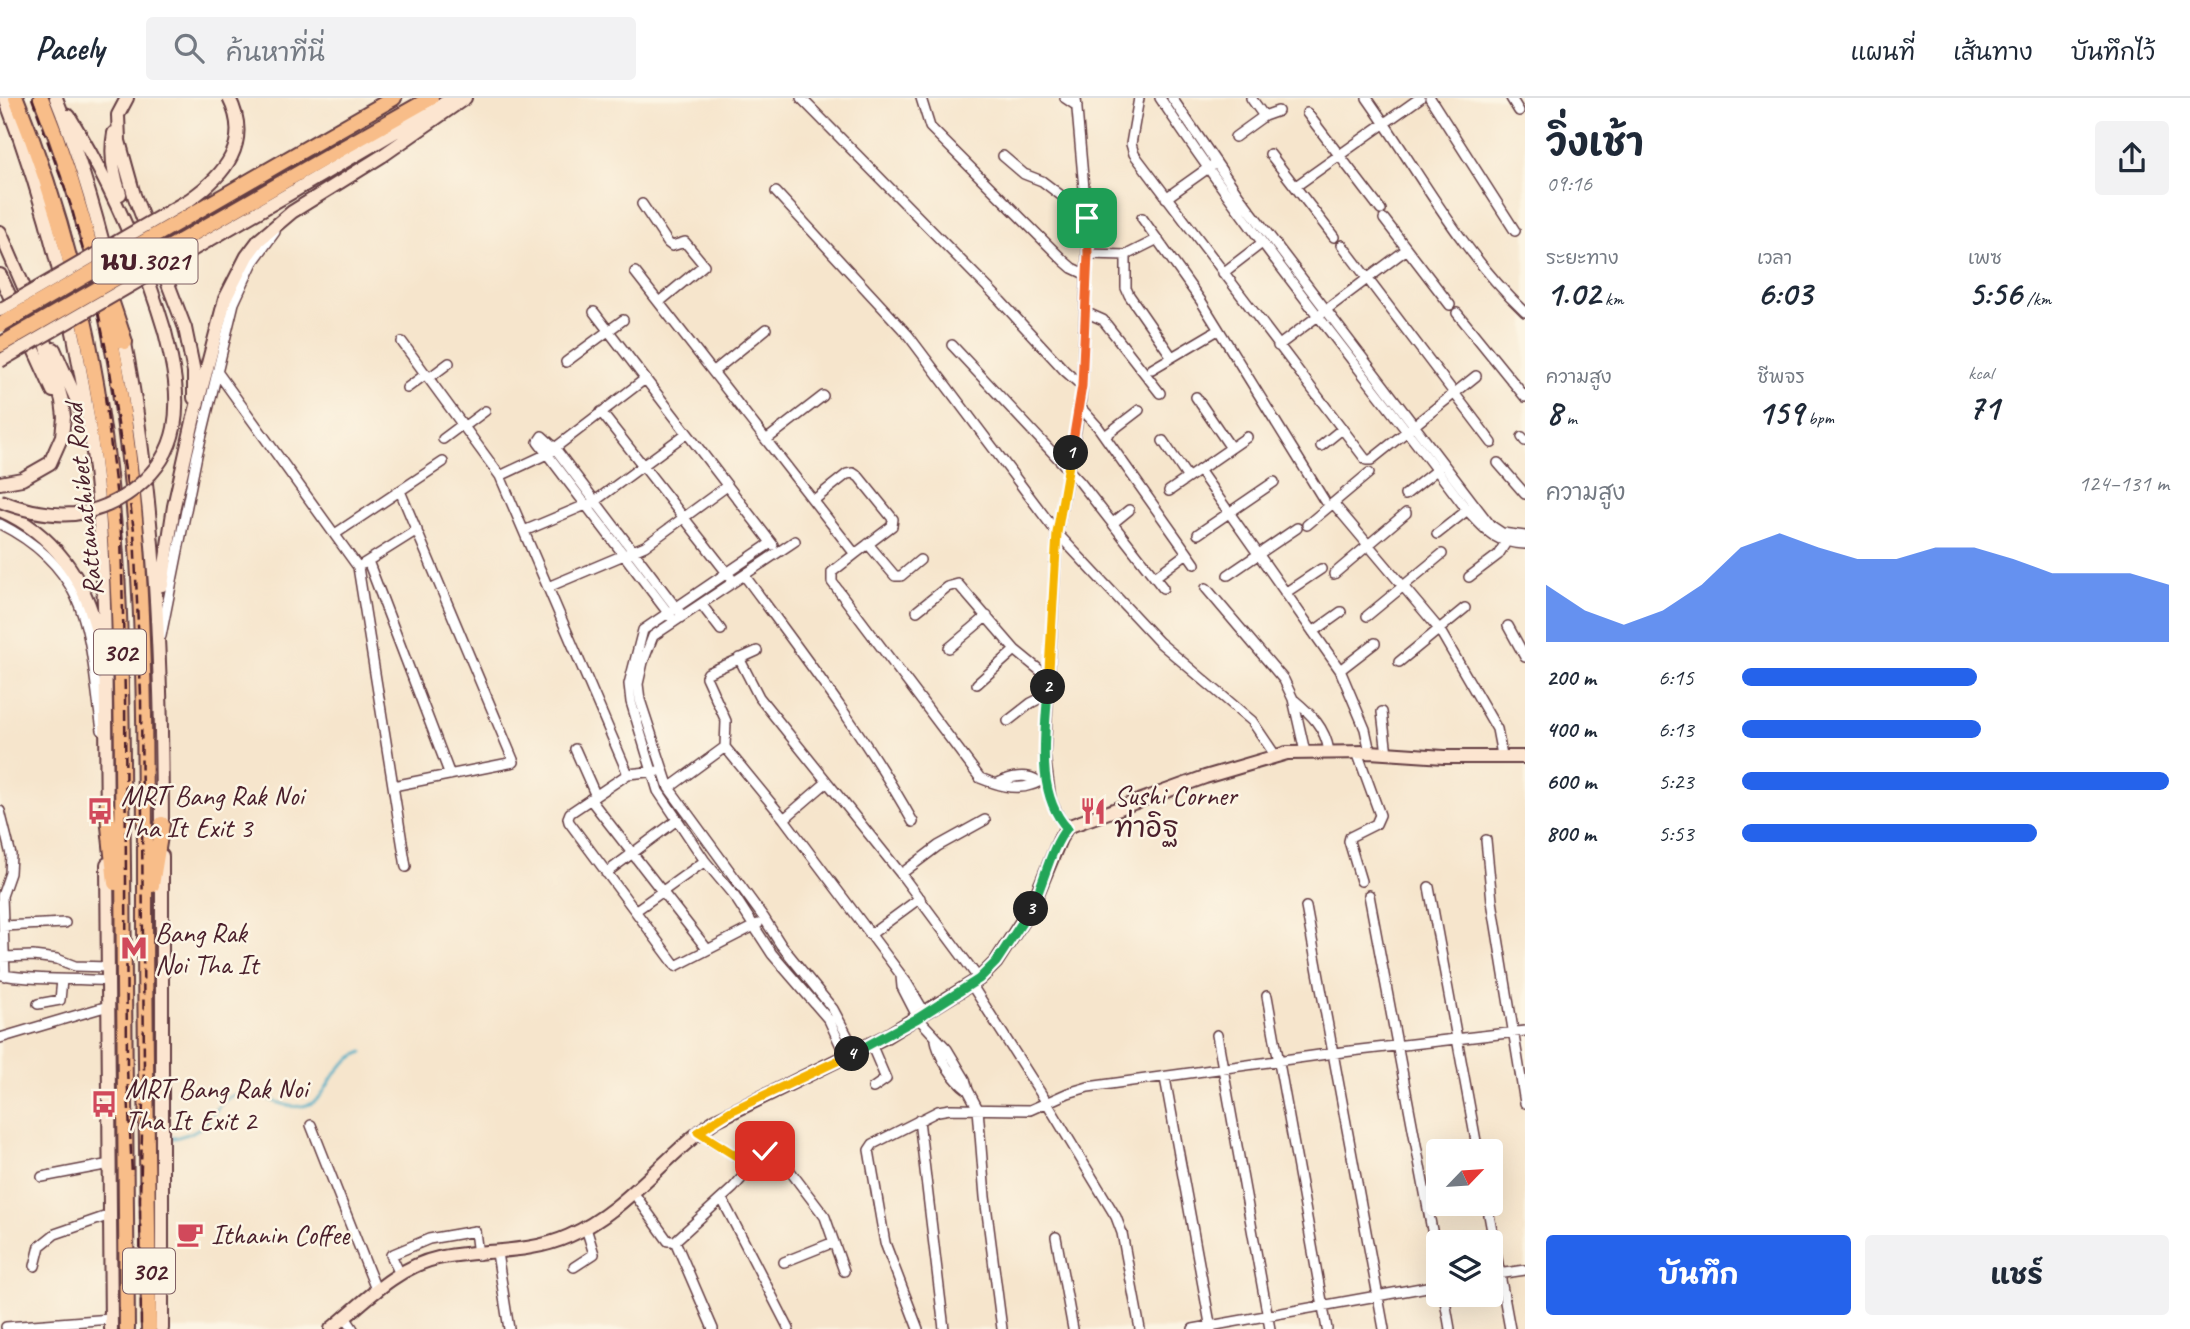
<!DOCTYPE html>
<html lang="th">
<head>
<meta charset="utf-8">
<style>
	:root { --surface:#fff; --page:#f2f2f3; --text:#1f2937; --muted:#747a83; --line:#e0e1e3; --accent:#2563eb }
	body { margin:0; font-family:Caveat,"Playpen Sans Thai",sans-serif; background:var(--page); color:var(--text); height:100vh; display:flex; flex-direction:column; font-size:26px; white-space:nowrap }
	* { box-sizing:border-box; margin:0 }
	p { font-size:23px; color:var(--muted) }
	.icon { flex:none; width:38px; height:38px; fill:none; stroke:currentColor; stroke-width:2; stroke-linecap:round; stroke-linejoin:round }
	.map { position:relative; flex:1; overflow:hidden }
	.drawer { display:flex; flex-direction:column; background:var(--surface); width:665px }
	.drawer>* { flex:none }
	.needle { width:46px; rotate:65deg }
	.controls { position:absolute; left:1426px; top:1041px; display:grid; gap:14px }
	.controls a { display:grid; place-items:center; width:77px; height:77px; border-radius:7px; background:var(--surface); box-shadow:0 7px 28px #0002; font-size:35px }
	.pin { position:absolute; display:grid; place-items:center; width:60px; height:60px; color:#fff; margin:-30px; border-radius:14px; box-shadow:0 4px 10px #0006 }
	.km { position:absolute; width:35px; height:35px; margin:-18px; border-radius:50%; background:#222; color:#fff; font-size:19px; line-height:35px; text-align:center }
	.round { display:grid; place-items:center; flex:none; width:74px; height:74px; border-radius:7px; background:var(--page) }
	.overview { display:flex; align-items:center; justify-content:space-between; height:119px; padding:0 21px }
	h1 { font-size:38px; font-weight:700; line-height:52px }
	.stats { display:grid; grid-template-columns:repeat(3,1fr); gap:10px; height:119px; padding:7px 21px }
	.stats div { display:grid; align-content:center }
	.stats b { font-size:35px; font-weight:700 }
	.stats small { font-size:19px; font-weight:400 }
	.stats p { font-size:19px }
	.chart { height:196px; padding:14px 21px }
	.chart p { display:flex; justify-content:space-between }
	.chart svg { width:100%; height:126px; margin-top:7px; fill:var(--accent); opacity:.7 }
	.button { display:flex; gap:14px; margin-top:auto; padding:14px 21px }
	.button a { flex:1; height:80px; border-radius:7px; background:var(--accent); color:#fff; font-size:28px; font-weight:700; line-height:80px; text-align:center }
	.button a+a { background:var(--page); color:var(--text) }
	ul { padding:0 21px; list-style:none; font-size:23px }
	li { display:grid; grid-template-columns:112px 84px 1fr; align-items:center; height:52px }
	li i { height:18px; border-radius:9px; background:var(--accent) }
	header { display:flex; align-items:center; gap:42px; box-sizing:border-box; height:98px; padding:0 35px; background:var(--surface); border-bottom:2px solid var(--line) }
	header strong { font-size:33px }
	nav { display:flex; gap:38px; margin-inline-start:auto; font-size:24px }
	.search { width:490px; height:63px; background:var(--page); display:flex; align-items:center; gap:18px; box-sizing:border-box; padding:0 24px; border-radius:7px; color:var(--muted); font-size:26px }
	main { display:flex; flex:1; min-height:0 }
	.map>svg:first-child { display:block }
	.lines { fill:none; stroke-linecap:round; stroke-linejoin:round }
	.stream { stroke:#45aac5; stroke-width:2.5 }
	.street-casing { stroke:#643d43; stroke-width:12 }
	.secondary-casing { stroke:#643d43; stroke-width:16 }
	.primary-casing { stroke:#643d43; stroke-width:18 }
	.street { stroke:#fff; stroke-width:9 }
	.secondary { stroke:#fce5d0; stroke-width:12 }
	.primary { stroke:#f8bd89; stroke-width:14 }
	.rail { stroke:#4a1f2b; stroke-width:2.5; stroke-dasharray:10 5; stroke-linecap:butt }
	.secondary-bridge-casing { stroke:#643d43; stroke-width:16; stroke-linecap:butt }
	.primary-bridge-casing { stroke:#643d43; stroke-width:18; stroke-linecap:butt }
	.secondary-bridge { stroke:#fce5d0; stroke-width:12 }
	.primary-bridge { stroke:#f8bd89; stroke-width:14 }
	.split-1-casing { stroke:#fff; stroke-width:14 }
	.split-2-casing { stroke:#fff; stroke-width:14 }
	.split-3-casing { stroke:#fff; stroke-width:14 }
	.split-4-casing { stroke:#fff; stroke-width:14 }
	.split-5-casing { stroke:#fff; stroke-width:14 }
	.split-1 { stroke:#f0652b; stroke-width:9 }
	.split-2 { stroke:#f5b400; stroke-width:9 }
	.split-3 { stroke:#22a559; stroke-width:9 }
	.split-4 { stroke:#22a559; stroke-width:9 }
	.split-5 { stroke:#f5b400; stroke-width:9 }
	.labels { text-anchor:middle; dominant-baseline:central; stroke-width:5; stroke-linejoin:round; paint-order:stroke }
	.shield { fill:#fcf5e5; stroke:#7f5f63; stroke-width:2 }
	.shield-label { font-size:26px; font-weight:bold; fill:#4a1f2b }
	.street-label { font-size:28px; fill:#4a1f2b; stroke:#fcf5e5 }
	.poi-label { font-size:28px; fill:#4a1f2b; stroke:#fcf5e5; text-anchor:start }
</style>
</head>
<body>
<header>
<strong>Pacely</strong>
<div class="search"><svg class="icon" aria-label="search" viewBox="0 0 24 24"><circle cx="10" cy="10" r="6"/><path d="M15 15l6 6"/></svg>ค้นหาที่นี่</div>
<nav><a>แผนที่</a><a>เส้นทาง</a><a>บันทึกไว้</a></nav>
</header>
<main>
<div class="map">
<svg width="1525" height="1231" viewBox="0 0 1525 1231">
	<rect width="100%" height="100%" fill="#fcf5e5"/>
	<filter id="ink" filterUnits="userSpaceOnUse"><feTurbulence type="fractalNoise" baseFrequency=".0143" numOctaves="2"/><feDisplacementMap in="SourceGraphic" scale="14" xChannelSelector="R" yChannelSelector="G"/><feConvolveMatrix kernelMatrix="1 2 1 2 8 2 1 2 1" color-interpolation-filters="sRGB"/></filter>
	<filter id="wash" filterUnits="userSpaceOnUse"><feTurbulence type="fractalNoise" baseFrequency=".00686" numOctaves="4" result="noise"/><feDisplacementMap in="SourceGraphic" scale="28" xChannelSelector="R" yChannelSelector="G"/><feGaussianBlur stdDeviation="1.57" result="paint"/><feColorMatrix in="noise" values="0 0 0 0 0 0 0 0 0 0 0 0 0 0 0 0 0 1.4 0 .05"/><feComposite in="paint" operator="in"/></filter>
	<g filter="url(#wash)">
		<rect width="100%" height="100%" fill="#f6e5cc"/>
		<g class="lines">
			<!-- stream -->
			<path class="stream" d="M167 1041C178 1040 194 1035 202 1028 216 1017 219 1001 237 996 261 989 283 1017 310 1006 322 1001 327 987 334 977 341 968 352 958 363 954"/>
		</g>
	</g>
	<g filter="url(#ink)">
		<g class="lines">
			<defs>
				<path id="street" d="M801 0 996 198 1065 273 1082 288
					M921 0 930 29 1064 163 1072 170 1087 177
					M1065 0 1077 8
					M1139 0 1131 46 1134 56 1366 362H1371L1476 278
					M1160 0C1255 143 1364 275 1467 412 1486 433 1495 445 1525 446
					M1172 0 1239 98 1490 427 1502 435 1525 438
					M1251 0 1264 18 1278 13
					M1367 0C1418 72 1460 153 1525 214
					M1430 0 1515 133
					M1511 0 1519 13
					M1307 15 1381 112
					M1235 39 1264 18
					M1270 56 1334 139
					M1003 58 1024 76 1042 83 1067 102 1073 105H1085
					M1296 88 1420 0
					M776 94 908 237 1057 435 1159 544 1252 623 1275 657
					M1166 100 1211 68
					M642 106 668 145 672 148 685 144 704 167 659 204
					M1142 120 1201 203 1324 402
					M1384 121 1450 207
					M1342 147 1492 345
					M1088 156 1126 157 1158 141
					M1126 157V190L1129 197 1172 259
					M635 174 855 456 832 474V484L980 680C995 686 1015 693 1031 687 1038 685 1040 682 1047 682
					M1223 175 1262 145
					M594 214 773 447
					M1085 214 1103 222 1160 295
					M1457 215 1525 299
					M402 244 500 378 628 676
					M952 247 1080 384 1163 490
					M1278 248 1407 151
					M566 264 623 222
					M1152 271 1218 232
					M713 274 766 231
					M218 275 358 469 406 769
					M429 280 449 265
					M407 290 426 276
					M1196 299 1231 350
					M1080 309 1098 329 1195 466
					M601 314 731 480
					M465 328 485 313
					M1105 338 1139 312
					M1522 339 1525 343
					M443 341 463 326
					M766 342 823 298
					M1163 343 1188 380
					M1321 348 1342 331
					M1498 365 1525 396
					M1199 372 1340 572 1365 631 1370 654
					M500 378 547 356 645 281
					M1169 393 1247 339
					M1405 397 1439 370
					M814 402 847 376 853 375 859 379 893 421 892 428 855 456
					M1333 405 1439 531 1497 631 1502 657
					M1113 425 1129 412
					M0 426C95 474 88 541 102 632
					M1307 427 1369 375
					M524 433 595 403 687 335
					M335 436 443 364
					M1198 436 1274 384
					M1437 436 1470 410
					M795 443 653 538 643 564 638 586 640 602 669 690 764 820 781 847 833 911 856 954
					M771 445 643 532 629 586 631 604 658 693 705 763 735 799 772 856 829 922 846 959
					M868 446 895 478H901L920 462
					M368 463 450 677
					M363 466 417 432
					M1334 476 1406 415
					M744 477C804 558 864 636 913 724
					M1228 477 1297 430
					M1155 479 1187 455
					M1469 479 1498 457 1508 441
					M548 489 645 448 727 388
					M1206 490 1284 582 1293 601 1305 654
					M1285 495 1321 471
					M701 506 721 532
					M917 513 947 489 958 486 1015 552 1048 579
					M1367 518 1442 456
					M672 520 538 344 542 338 554 349 680 515
					M1508 528 1525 559
					M1313 534 1341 514
					M161 538 197 357 234 205 253 164 275 134
					M949 550 987 518
					M757 553 708 575 706 579 726 623 725 649 784 721 907 885 925 915
					M739 560 759 599 901 776 979 881
					M1399 564 1465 510
					M1340 572 1375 545
					M977 586 1015 552
					M1293 601C1311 616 1325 629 1329 653
					M1382 614 1387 656
					M1008 623 1031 605 1047 597
					M575 651 595 696
					M1357 654 1380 717 1376 726 1350 739 1349 743 1361 783
					M658 673 628 676 570 715 568 720 569 724 676 868 758 826
					M998 685C1010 679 1026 675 1038 683
					M393 688 514 664 400 393
					M669 690 725 649
					M590 701 707 851
					M0 713 11 757 10 775 2 798 5 878
					M784 721 827 684
					M1067 729 1060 721 1051 702 1045 657 1057 435 1080 309 1082 288 1088 136 1076 0
					M1486 742 1492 803 1525 1005
					M606 775 677 722
					M901 776 938 748 985 722
					M1429 789 1478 1054
					M1369 797 1438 1164
					M1306 809 1384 1231
					M635 813 705 763
					M3 828 65 825
					M870 837 920 800
					M2 859 33 858 57 861 75 868 108 869
					M2 877C38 883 73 880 108 883
					M901 878 902 889 918 920 947 951 965 981 968 992 978 1011 985 1099 1002 1231
					M971 886 1047 1005 1116 1119 1122 1135 1140 1231
					M1267 898 1327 1231
					M38 906 60 902 62 882
					M1217 937 1270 1231
					M0 940 108 908
					M936 942C939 960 953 981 968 992
					M871 946 886 981 873 990
					M1165 980 1211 1231
					M919 1022 944 1231
					M311 1027 377 1194
					M698 1034 752 1068
					M42 1079 110 1066
					M633 1094 668 1143H675
					M722 1101 789 1231
					M1487 1106 1510 1231
					M1056 1139 1073 1231
					M675 1143 733 1090 765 1053 770 1051 775 1053 825 1119 844 1173
					M675 1143 713 1231
					M497 1155 509 1231
					M784 1164 834 1144
					M35 1168 40 1148 55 1136 110 1117
					M574 1169 594 1156 586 1130
					M400 1176 391 1157 429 1141 475 1133 478 1157
					M1491 1177 1525 1172
					M1444 1197 1450 1231
					M345 1219 353 1231
					M6 1229 111 1221
					M918 1231 885 1145 869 1052 873 1046 938 1013 950 1011 1030 1012 1068 995 1088 989 1334 955 1525 933
					M1193 1231 1438 1187"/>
				<path id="secondary" d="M5 0C47 109 75 223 91 339 108 463 105 591 107 716
					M56 0C81 62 99 125 114 190
					M127 0 118 17 119 43 134 97 185 230 194 274V300
					M69 18C111 87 142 157 165 234
					M114 35C110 56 113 75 120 96
					M294 93 453 0
					M0 134 42 231 62 303 64 319 62 338 50 365 22 381 0 385
					M0 177 53 293
					M123 235C156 401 162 568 162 736
					M54 251 82 314
					M0 412C53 435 86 482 98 537
					M162 487 174 408 194 319 225 201 247 158 259 142 292 114 382 58 465 0
					M162 758V1231
					M107 766 111 1231
					M331 1231C363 1205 396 1169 438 1160 481 1151 527 1157 569 1138 627 1113 664 1057 716 1022L885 939 979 881 996 864 1032 808 1060 741 1067 729 1205 679 1287 655 1370 654 1444 659H1525"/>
				<path id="primary" d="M16 0C60 108 89 222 104 338 124 480 121 625 123 768 124 923 126 1077 127 1231
					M41 0C148 262 145 535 145 812 145 952 148 1091 149 1231
					M286 62 394 0
					M290 80 431 0
					M112 205 125 244
					M107 709 115 785
					M152 787 162 726"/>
			</defs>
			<!-- street casing -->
			<use href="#street" class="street-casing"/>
			<!-- secondary casing -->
			<use href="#secondary" class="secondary-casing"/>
			<!-- primary casing -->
			<use href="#primary" class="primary-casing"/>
			<!-- street -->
			<use href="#street" class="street"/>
			<!-- secondary -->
			<use href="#secondary" class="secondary"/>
			<!-- primary -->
			<use href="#primary" class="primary"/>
			<!-- rail -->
			<path class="rail" d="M32 0 71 108 92 185 109 266 134 432 141 598 144 970 140 1101 141 1231
				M105 298 121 435 125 598 127 970 132 1077"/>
			<defs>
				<path id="secondary-bridge" d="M0 212 189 102C225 77 252 45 229 0
					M0 263 294 93
					M0 403C23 412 49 418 74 416 119 411 165 376 174 330 180 297 173 266 165 234"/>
				<path id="primary-bridge" d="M0 227 286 62
					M0 247 290 80"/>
			</defs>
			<!-- secondary-bridge casing -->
			<use href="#secondary-bridge" class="secondary-bridge-casing"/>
			<!-- primary-bridge casing -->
			<use href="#primary-bridge" class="primary-bridge-casing"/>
			<!-- secondary-bridge -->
			<use href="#secondary-bridge" class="secondary-bridge"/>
			<!-- primary-bridge -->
			<use href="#primary-bridge" class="primary-bridge"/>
		</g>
	</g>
	<g class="lines" filter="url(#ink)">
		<defs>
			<path id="split-1" d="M1071 355 1082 288 1088 156 1087 120"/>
			<path id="split-2" d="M1048 589 1057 435 1071 355"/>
			<path id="split-3" d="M1031 811C1044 786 1050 750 1067 730 1034 694 1046 633 1048 589"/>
			<path id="split-4" d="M852 956 918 920 979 881 996 864 1031 811"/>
			<path id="split-5" d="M765 1053 752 1068 698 1034 731 1013 852 956"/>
		</defs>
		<!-- split-1 casing -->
		<use href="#split-1" class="split-1-casing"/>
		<!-- split-2 casing -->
		<use href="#split-2" class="split-2-casing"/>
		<!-- split-3 casing -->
		<use href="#split-3" class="split-3-casing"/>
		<!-- split-4 casing -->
		<use href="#split-4" class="split-4-casing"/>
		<!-- split-5 casing -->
		<use href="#split-5" class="split-5-casing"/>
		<!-- split-1 -->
		<use href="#split-1" class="split-1"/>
		<!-- split-2 -->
		<use href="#split-2" class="split-2"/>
		<!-- split-3 -->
		<use href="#split-3" class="split-3"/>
		<!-- split-4 -->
		<use href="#split-4" class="split-4"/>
		<!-- split-5 -->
		<use href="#split-5" class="split-5"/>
	</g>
	<!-- icons -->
	<defs>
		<symbol id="bus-bare" viewBox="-9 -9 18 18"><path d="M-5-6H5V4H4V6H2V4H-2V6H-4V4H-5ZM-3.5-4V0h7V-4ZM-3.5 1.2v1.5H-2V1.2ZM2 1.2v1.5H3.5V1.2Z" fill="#d1495b" stroke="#fcf5e5" stroke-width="2.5" paint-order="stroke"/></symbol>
		<symbol id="restaurant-bare" viewBox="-9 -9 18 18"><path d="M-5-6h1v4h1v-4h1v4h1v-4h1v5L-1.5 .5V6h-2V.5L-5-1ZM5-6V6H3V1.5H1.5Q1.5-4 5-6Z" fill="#d1495b" stroke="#fcf5e5" stroke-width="2.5" paint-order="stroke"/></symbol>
		<symbol id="metro-bare" viewBox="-9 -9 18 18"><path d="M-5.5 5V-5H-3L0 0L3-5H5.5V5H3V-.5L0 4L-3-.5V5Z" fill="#d1495b" stroke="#fcf5e5" stroke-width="2.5" paint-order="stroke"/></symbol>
		<symbol id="cafe-bare" viewBox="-9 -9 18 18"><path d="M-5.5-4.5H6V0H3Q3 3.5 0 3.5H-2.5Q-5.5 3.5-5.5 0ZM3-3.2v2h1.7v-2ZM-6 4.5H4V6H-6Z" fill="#d1495b" stroke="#fcf5e5" stroke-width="2.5" paint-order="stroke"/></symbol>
	</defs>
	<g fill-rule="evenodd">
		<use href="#bus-bare" x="81" y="694" width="38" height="38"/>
		<use href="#restaurant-bare" x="1074" y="694" width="38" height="38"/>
		<use href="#metro-bare" x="115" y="831" width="38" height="38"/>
		<use href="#bus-bare" x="85" y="987" width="38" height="38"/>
		<use href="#cafe-bare" x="171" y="1117" width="38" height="38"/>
	</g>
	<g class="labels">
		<!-- shield labels -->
		<g class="shield">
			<rect x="92.5" y="140.5" width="105" height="45" rx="5"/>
			<rect x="94" y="531.5" width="52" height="45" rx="5"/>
			<rect x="123" y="1150.5" width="52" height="45" rx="5"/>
		</g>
		<g class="shield-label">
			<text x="145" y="163">นบ.3021</text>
			<text x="120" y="554">302</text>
			<text x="149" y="1173">302</text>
		</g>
		<!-- street labels -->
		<g class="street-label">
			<text transform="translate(83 402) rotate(-96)">Rattanathibet Road</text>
		</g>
		<!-- poi labels -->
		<g class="poi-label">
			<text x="121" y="697">MRT Bang Rak Noi<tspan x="121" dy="32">Tha It Exit 3</tspan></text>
			<text x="1114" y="697">Sushi Corner<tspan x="1114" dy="32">ท่าอิฐ</tspan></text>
			<text x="155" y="834">Bang Rak<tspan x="155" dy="32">Noi Tha It</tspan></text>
			<text x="125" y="990">MRT Bang Rak Noi<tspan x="125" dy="32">Tha It Exit 2</tspan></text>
			<text x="211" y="1136">Ithanin Coffee</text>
		</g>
	</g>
</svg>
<div class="controls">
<a><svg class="needle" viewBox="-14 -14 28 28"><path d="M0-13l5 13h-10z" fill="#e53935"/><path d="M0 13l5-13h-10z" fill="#747a83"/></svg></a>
<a><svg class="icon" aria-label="layers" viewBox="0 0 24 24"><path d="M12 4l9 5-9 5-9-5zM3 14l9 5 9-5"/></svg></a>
</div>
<div class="pin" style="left:1087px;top:120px;background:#1e9e55"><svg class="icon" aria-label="arrive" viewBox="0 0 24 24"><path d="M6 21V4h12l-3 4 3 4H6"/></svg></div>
<div class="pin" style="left:765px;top:1053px;background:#d93025"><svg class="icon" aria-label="check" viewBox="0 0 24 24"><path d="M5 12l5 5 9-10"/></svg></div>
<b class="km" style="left:1071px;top:355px">1</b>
<b class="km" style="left:1048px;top:589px">2</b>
<b class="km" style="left:1031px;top:811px">3</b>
<b class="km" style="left:852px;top:956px">4</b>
</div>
<section class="drawer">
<div class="overview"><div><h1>วิ่งเช้า</h1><p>09:16</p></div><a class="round"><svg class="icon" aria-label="share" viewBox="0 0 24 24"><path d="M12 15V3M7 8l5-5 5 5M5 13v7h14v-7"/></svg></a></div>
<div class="stats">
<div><p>ระยะทาง</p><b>1.02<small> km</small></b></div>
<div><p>เวลา</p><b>6:03</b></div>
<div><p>เพซ</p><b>5:56<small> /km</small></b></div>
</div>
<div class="stats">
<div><p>ความสูง</p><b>8<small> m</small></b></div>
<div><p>ชีพจร</p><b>159<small> bpm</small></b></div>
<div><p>kcal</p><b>71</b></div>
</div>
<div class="chart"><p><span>ความสูง</span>124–131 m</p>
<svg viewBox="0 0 160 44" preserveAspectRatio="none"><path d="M0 44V24L10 33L20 38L30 33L40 24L50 11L60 6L70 11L80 15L90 15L100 11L110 11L120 15L130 20L140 20L150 20L160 24V44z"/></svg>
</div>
<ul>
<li><b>200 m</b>6:15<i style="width:55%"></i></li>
<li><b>400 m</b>6:13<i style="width:56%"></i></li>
<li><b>600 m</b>5:23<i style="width:100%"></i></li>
<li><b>800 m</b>5:53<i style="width:69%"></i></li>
</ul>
<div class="button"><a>บันทึก</a><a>แชร์</a></div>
</section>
</main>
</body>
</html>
